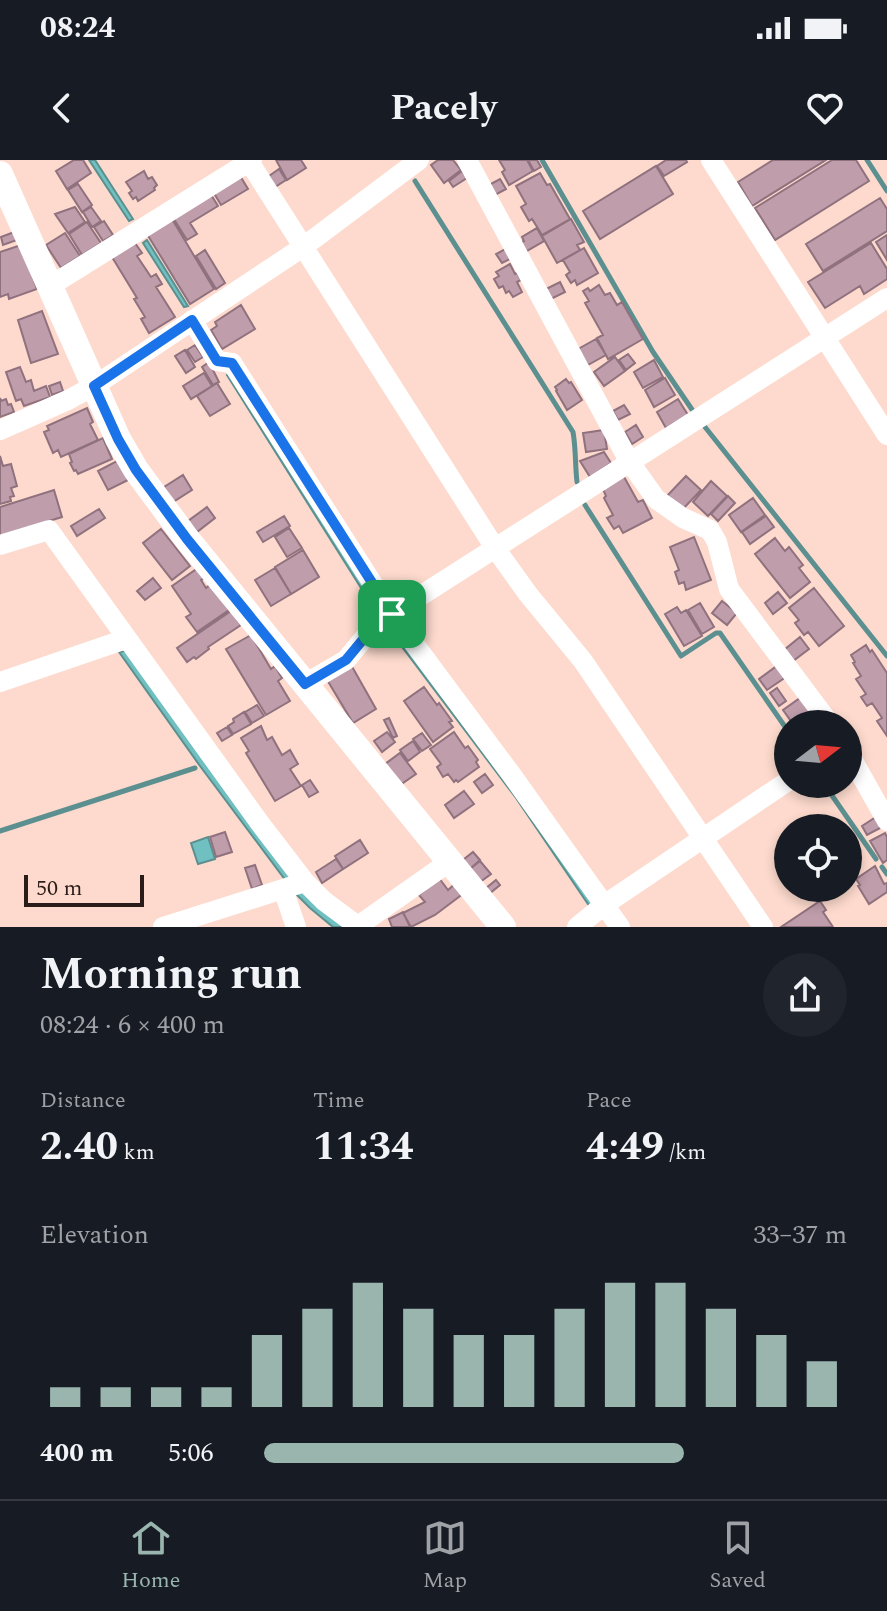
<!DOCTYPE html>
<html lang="en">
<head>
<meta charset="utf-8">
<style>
	:root { --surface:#171b24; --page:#20242c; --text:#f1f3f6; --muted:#9ea1a6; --line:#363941; --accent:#99b5ae }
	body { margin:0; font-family:Spectral,serif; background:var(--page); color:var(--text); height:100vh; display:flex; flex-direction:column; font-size:30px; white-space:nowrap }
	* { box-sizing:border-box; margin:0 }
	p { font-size:26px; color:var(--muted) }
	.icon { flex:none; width:44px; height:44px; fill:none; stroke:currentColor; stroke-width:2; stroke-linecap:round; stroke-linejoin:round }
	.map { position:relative; height:767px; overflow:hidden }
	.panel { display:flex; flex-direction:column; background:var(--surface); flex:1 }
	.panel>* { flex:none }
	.needle { width:52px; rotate:74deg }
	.fabs { position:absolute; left:774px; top:550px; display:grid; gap:16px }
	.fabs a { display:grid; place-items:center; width:88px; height:88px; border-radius:50%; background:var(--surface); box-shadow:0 4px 12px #0003; font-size:40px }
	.scale { position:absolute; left:24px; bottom:20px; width:120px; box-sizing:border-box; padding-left:8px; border:4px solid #2a1d19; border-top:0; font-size:22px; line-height:28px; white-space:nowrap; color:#2a1d19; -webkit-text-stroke:6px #fddacd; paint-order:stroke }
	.pin { position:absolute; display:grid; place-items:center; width:68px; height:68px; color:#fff; margin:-34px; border-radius:16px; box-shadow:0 4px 12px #0006 }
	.round { display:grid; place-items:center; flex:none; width:84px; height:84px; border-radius:42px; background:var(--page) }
	.summary { display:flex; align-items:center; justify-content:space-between; height:136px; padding:0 40px }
	h1 { font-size:44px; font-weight:700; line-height:60px }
	.metrics { display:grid; grid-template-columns:repeat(3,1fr); gap:12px; height:136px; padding:8px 40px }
	.metrics div { display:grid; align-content:center }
	.metrics b { font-size:40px; font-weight:700 }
	.metrics small { font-size:22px; font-weight:400 }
	.metrics p { font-size:22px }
	.chart { height:224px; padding:16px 40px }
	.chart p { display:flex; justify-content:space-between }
	.chart svg { width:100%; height:144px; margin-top:8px; stroke:var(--accent); stroke-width:6 }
	ul { padding:0 40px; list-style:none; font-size:26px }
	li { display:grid; grid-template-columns:128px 96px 1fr; align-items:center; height:60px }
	li i { height:20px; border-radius:10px; background:var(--accent) }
	.status { display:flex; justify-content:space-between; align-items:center; height:56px; padding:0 40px; background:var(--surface); direction:ltr }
	.status svg { height:22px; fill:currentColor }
	header { display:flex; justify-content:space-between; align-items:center; height:104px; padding:0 40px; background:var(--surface); font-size:36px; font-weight:700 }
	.dock { display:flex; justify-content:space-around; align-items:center; height:112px; border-top:2px solid var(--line); background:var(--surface); font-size:22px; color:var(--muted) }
	.dock a { display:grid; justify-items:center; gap:4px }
	.dock .on { color:var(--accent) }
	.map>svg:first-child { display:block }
	.water { fill:#71c0c1; stroke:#5c8f8f; stroke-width:2 }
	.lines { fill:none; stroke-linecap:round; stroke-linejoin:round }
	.stream { stroke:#5c8f8f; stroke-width:5 }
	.building { fill:#bf9dab; stroke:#90717e; stroke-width:2 }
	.minor { stroke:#fff; stroke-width:20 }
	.major { stroke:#fff; stroke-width:26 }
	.route-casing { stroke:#fff; stroke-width:16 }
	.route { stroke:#1a73e8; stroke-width:10 }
</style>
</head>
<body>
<div class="status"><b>08:24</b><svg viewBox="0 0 49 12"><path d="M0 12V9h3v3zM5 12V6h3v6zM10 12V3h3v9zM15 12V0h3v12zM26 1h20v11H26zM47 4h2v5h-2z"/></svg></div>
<header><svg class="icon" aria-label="back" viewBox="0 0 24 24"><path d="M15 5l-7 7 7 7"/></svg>Pacely<svg class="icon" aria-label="heart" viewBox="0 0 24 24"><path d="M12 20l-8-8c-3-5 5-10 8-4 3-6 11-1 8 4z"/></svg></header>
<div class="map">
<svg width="887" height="767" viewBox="0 0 887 767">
	<rect width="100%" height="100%" fill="#fddacd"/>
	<!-- water -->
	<path class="water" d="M89 0H95L133 59 129 61Z
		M147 80 188 146 184 147 143 83Z
		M233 211 595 743 590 747 516 638 378 455 227 215Z
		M125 491 344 767H333L310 748 295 733 200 606 119 492Z
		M208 677 215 699 198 704 191 683Z"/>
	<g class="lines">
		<!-- stream -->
		<path class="stream" d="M542 0 653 192 693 251
			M867 0 887 31
			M415 21 573 272C576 289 575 305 577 322
			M705 267 887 496
			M585 345 681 496 716 473H720L788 571
			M824 624 876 699
			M0 671 195 608
			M882 707 887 714"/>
	</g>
	<!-- building -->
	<path class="building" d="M74 0H83L91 13 67 29 56 11Z
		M276 0H301L306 8 287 20Z
		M438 0H453L461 10 444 23 431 5Z
		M499 0H527L533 11 509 25 502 12 505 10Z
		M528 0H537L541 7 534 11Z
		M666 0H686L687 2 664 16 657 6Z
		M773 0H826L752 46 738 22Z
		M832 0H856L869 21 775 80 755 48Z
		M656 6 673 34 600 79 583 51Z
		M279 9 286 20 275 27 269 16Z
		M144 11 148 19 152 17 157 25 154 28 155 30 138 41 136 37 133 39 129 33 132 31 126 22Z
		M462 11 467 18 453 27 449 21Z
		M540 13 547 25 550 24 570 59 542 75 532 59 529 61 521 47 526 44 516 26Z
		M239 14 248 29 221 45 212 30Z
		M500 19 506 29 495 35 489 25Z
		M78 24 92 45 82 52 68 30Z
		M210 33 218 46 190 63 197 74 187 80 172 56Z
		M880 38 887 49V71L823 111 806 84Z
		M75 47 85 62 68 73 55 54Z
		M91 47 101 61 92 67 83 52Z
		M172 59 214 129 190 144 147 74Z
		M571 59 584 82 577 85 580 90 557 103 542 76Z
		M104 61 113 75 103 81 94 67Z
		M87 62 101 83 82 95 69 74Z
		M537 68 544 81 525 92 520 83 524 81 522 77Z
		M14 72 17 80 3 85 1 77Z
		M65 73 80 96 61 108 46 85Z
		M887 75V100L876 82Z
		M135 83 142 93 137 96 151 117 156 114 162 124 156 127 175 157 149 173 141 159 145 157 134 139 137 138 112 97Z
		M871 83 887 109V119L864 134 860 126 825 148 808 122Z
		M21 85 37 129 9 139 8 134 0 137V92Z
		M507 88 512 98 502 103 496 94Z
		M584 88 598 113 577 125 575 120 571 123 566 115 570 112 563 100Z
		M205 90 225 123 216 129 196 96Z
		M510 104 515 114 517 113 521 120 517 122 522 132 513 137 509 131 506 133 503 126 499 128 494 119 499 116 496 112Z
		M560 122 565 132 551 139 546 129Z
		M599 125 605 135 610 133 617 145 622 142 643 179 608 199 597 178 603 175 585 143 589 141 583 131 588 128 590 131Z
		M241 145 255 169 222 189 211 170 217 166 215 162Z
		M42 151 58 194 31 203 18 160Z
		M596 179 606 195 588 205 578 189Z
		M195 185 203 197 195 202 187 190Z
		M185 190 195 207 186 213 175 196Z
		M628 194 635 203 626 210 619 200Z
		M615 197 625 211 604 226 594 212Z
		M654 200 663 217 643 228 634 212Z
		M209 202 219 222 213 225 202 207Z
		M20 207 26 222 31 220 34 231 46 226 50 237 24 246 21 239 16 241 6 212Z
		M204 213 212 226 191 239 183 226Z
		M665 218 675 235 654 247 645 230Z
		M566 219 569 223 571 222 582 240 567 250 556 231 557 230 555 227Z
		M60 222 63 231 52 235 49 226Z
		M217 223 230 244 210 256 197 236Z
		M0 238 1 241 6 239 8 245 11 244 14 252 0 257Z
		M678 239 688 255 666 268 657 252Z
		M624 245 630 254 618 260 613 251Z
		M87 248 93 262 90 264 98 280 61 297 58 290 53 293 44 272 49 270 47 266Z
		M636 265 643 277 632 284 625 272Z
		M604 270 607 289 586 292 583 273Z
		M103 278 112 299 78 314 76 310 74 311 70 303 72 302 69 294Z
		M604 292 611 303 590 317 580 301Z
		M0 296 3 306 11 304 17 326 11 328 14 336 10 337 11 341 0 344Z
		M117 301 128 320 108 330 98 311Z
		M183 315 192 330 173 342 164 327Z
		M623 315 638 342 643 340 652 358 623 373 619 366 614 369 607 358 613 355 604 338 606 336 602 327Z
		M686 316 701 330 681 351 666 337Z
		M711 321 727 336 708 356 693 342Z
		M54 330 62 357 0 376V347Z
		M728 336 735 343 718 361 711 354Z
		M753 338 765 355 741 372 729 355Z
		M207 347 215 358 197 372 188 361Z
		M99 349 105 358 77 376 71 366Z
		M284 356 290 366 263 382 257 372Z
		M766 356 774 367 750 384 742 372Z
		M289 368 302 388 287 397 275 377Z
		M161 369 190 406 172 420 143 383Z
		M694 377 711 420 686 430 684 422 679 424 675 412 679 410 670 387Z
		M775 378 785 391 789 387 803 405 799 408 810 422 790 438 755 394Z
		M303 390 319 417 291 434 275 407Z
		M198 408 205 418 201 420 206 428 211 424 229 450 197 472 186 457 191 454 172 426Z
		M275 408 291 434 271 446 255 420Z
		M153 418 161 428 145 440 137 431Z
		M814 428 844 466 819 486 808 472 804 475 795 463 799 460 789 448Z
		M778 432 787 443 773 454 765 443Z
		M722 441 737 453 727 465 712 453Z
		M700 443 714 467 702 474 688 450Z
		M677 447 681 453 686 450 702 476 684 486 665 454Z
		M231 451 241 465 208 487 209 489 196 499 194 497 187 502 177 488Z
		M251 475 271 509 275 506 282 518 278 521 290 541 266 555 226 489Z
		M800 477 809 489 793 501 784 490Z
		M866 485 870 492 872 490 887 513V576L877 561 882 558 872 543 867 546 861 537 866 534 856 519 861 516 853 503 855 502 851 495Z
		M350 503 376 549 353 563 326 518Z
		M778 505 786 517 767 530 759 519Z
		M424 527 437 545 439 543 452 561 449 562 453 567 433 582 404 541Z
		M777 528 786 541 779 546 770 533Z
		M800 538 818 564H793L783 550Z
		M257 545 264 556 252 563 245 552Z
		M244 552 251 564 233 574 228 566 234 562 233 559Z
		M389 558 397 576 393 578 384 560Z
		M261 566 267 580 272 577 282 595 290 590 298 604 290 609 301 626 275 641 246 593 249 591 241 578Z
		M227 567 232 575 222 581 217 573Z
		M387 572 395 582 382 592 374 581Z
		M454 572 465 588 468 586 478 600 476 602 479 607 458 622 456 620 454 622 448 614 443 617 437 607 441 604 430 589Z
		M422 573 431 585 422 591 413 579Z
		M413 581 420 592 408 601 400 590Z
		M400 593 416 614 400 625 385 604Z
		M485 614 493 625 482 633 474 622Z
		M310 620 318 632 309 637 302 625Z
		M464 631 474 644 454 658 445 645Z
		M876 657 882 667 867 675 862 666Z
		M225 672 232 692 216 697 210 677Z
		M885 673 887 677V700L883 703 870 681Z
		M360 680 368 693 343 709 335 696Z
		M473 692 480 700 470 709 463 700Z
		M336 699 343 709 322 723 316 712Z
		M480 701 491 714 480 722 470 709Z
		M255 705 262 725 252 729 245 708Z
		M875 706 884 724 887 723V732L869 744 858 726 860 725 856 719Z
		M439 718 448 730 456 723 464 733 435 755 411 767 403 753 425 742 419 735Z
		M496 720 500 725 489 734 485 729Z
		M820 741 826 750 823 752 833 767H781Z
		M403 752 410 767H392L389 759Z"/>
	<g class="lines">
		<!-- minor -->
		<path class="minor" d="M248 0 495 388 528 434 583 501 763 767
			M467 0 629 301 656 339 683 358 710 370 717 382 729 429 830 564
			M711 0 887 275
			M50 126 252 0
			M192 160 217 201 232 203 392 454 511 614 620 767
			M0 270 68 240 94 226 303 87 419 0
			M0 385 49 370 259 662 305 722 324 741 359 767
			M0 522 126 479
			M305 524 346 500 375 465 392 454 887 138
			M848 592 887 661
			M283 729 296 767
			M358 766 449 702
			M163 767 305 722
			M577 767 604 745 788 621"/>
		<!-- major -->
		<path class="major" d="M0 14 118 279 136 310 187 379 503 767"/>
	</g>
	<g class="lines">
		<defs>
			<path id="route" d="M192 160 217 201 232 203 392 454 375 465 346 500 305 524 187 379 136 310 118 279 94 226Z"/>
		</defs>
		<!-- route casing -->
		<use href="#route" class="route-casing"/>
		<!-- route -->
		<use href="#route" class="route"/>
	</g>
</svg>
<div class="fabs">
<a><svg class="needle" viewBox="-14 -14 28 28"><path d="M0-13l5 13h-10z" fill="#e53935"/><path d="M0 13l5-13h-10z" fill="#9ea1a6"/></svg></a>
<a><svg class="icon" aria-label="locate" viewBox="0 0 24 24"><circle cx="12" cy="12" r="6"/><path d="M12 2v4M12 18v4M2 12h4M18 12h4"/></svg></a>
</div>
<div class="scale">50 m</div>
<div class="pin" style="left:392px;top:454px;background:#1e9e55"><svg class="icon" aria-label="arrive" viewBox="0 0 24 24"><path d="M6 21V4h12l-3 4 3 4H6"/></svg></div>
</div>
<section class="panel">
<div class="summary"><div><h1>Morning run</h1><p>08:24 · 6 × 400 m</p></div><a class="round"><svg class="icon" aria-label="share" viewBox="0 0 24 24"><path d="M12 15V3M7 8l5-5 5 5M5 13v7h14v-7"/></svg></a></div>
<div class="metrics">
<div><p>Distance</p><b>2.40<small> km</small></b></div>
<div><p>Time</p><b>11:34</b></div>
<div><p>Pace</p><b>4:49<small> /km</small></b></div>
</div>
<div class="chart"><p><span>Elevation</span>33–37 m</p>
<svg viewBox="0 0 160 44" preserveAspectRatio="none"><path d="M5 44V38M15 44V38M25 44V38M35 44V38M45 44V22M55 44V14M65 44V6M75 44V14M85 44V22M95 44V22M105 44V14M115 44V6M125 44V6M135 44V14M145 44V22M155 44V30"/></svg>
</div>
<ul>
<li><b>400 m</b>5:06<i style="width:72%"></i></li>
</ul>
</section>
<nav class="dock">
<a class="on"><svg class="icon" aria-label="home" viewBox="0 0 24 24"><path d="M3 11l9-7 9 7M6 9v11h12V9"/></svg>Home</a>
<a><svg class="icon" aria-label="map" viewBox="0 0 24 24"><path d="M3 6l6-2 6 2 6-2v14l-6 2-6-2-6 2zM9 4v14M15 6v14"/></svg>Map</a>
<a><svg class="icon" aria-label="saved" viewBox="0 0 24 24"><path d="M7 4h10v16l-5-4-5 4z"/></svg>Saved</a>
</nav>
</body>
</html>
